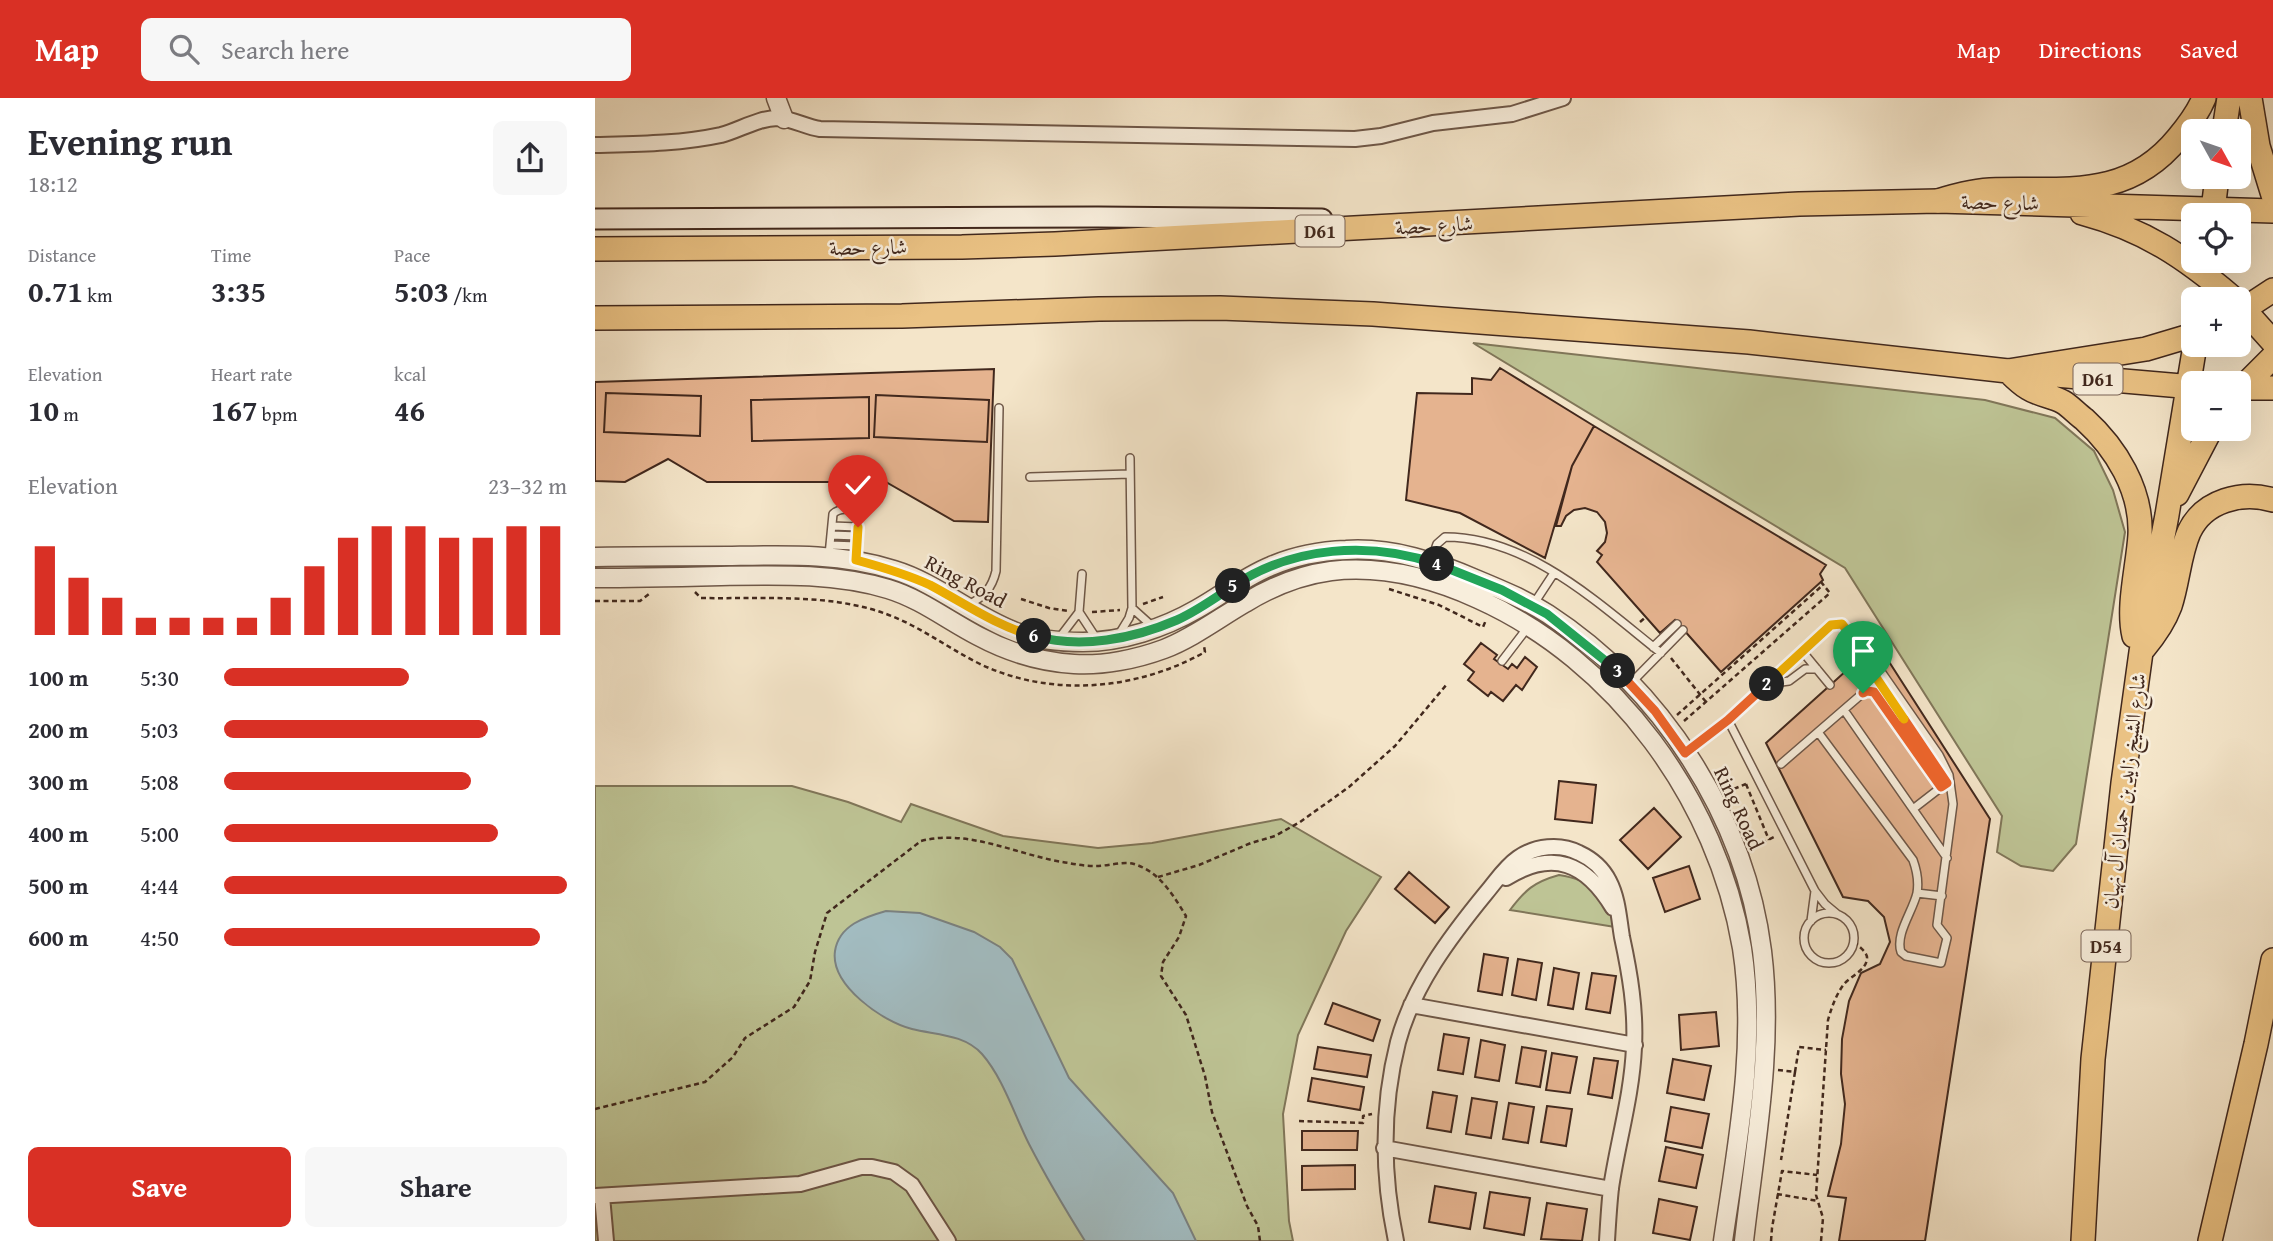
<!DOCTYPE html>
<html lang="en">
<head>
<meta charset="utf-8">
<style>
	:root { --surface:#fff; --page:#f7f7f7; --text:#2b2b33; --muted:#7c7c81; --accent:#d93025 }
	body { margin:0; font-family:"Gentium Book Plus",Amiri,serif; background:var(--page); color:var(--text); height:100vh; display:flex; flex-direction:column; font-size:26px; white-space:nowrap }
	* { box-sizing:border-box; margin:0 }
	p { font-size:23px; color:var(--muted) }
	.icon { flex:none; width:38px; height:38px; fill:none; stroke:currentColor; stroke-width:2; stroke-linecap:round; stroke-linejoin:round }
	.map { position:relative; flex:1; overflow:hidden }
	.details { display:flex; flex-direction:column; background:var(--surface); width:595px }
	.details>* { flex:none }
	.needle { width:46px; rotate:130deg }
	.tools { position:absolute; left:1586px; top:21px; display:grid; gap:14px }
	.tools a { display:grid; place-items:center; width:70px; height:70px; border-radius:10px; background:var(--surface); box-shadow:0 7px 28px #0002; font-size:35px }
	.pin { position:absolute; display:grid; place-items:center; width:60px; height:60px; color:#fff; margin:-72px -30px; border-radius:50% 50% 50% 0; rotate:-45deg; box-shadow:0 0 7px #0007 }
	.pin .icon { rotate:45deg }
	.km { position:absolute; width:35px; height:35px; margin:-18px; border-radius:50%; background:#222; color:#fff; font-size:19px; line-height:35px; text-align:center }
	.round { display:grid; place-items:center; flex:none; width:74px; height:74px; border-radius:10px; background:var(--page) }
	.headline { display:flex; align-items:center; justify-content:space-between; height:119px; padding:0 28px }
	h1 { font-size:38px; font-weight:700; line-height:52px }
	.stats { display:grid; grid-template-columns:repeat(3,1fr); gap:10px; height:119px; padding:7px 28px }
	.stats div { display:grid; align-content:center }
	.stats b { font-size:30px; font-weight:700 }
	.stats small { font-size:19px; font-weight:400 }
	.stats p { font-size:19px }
	.chart { height:196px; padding:14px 28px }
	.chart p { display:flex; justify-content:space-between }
	.chart svg { width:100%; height:126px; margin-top:7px; stroke:var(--accent); stroke-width:6 }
	.action { display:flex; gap:14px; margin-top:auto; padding:14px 28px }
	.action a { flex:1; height:80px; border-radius:10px; background:var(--accent); color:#fff; font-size:28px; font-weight:700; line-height:80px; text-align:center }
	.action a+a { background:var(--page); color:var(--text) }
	ul { padding:0 28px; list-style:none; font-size:23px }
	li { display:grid; grid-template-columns:112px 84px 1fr; align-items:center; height:52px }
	li i { height:18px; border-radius:9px; background:var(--accent) }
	header { display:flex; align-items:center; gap:42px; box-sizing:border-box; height:98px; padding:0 35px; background:var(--accent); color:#fff }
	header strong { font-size:33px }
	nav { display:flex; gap:38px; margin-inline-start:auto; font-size:24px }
	.search { width:490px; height:63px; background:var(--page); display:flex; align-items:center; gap:18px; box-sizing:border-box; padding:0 24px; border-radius:10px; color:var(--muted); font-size:26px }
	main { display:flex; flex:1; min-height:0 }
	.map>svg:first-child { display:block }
	.green { fill:#bec495; stroke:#807659; stroke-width:2 }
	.water { fill:#a2bcc1; stroke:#7b817f; stroke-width:2 }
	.building { fill:#e5b38f; stroke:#41281d; stroke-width:2 }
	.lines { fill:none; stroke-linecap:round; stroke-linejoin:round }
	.service-casing { stroke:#6e5748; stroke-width:10 }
	.minor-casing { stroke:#6e5748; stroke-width:18 }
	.tertiary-casing { stroke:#6e5748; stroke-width:21 }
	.secondary-casing { stroke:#41281d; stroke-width:23 }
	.primary-casing { stroke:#41281d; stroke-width:26 }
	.trunk-casing { stroke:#41281d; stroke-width:26 }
	.path { stroke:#41281d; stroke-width:2.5; stroke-dasharray:5 3.5; stroke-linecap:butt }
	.service { stroke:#f8eedc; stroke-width:7 }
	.minor { stroke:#f8eedc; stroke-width:14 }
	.tertiary { stroke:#f8eedc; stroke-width:18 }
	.secondary { stroke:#f8eedc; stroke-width:19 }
	.primary { stroke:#eac284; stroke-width:23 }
	.trunk { stroke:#eac284; stroke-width:23 }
	.split-1-casing { stroke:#fff; stroke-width:14 }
	.split-2-casing { stroke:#fff; stroke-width:14 }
	.split-3-casing { stroke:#fff; stroke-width:14 }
	.split-4-casing { stroke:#fff; stroke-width:14 }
	.split-5-casing { stroke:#fff; stroke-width:14 }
	.split-6-casing { stroke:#fff; stroke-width:14 }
	.split-7-casing { stroke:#fff; stroke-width:14 }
	.split-1 { stroke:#f0652b; stroke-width:9 }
	.split-2 { stroke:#f5b400; stroke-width:9 }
	.split-3 { stroke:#f0652b; stroke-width:9 }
	.split-4 { stroke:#22a559; stroke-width:9 }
	.split-5 { stroke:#22a559; stroke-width:9 }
	.split-6 { stroke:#22a559; stroke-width:9 }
	.split-7 { stroke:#f5b400; stroke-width:9 }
	.labels { text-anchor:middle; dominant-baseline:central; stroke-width:5; stroke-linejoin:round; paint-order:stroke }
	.shield { fill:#f8eedc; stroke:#786356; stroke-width:2 }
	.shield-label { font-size:19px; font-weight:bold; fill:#41281d }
	.street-label { font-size:21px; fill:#41281d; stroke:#f8eedc }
</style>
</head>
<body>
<header>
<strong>Map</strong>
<div class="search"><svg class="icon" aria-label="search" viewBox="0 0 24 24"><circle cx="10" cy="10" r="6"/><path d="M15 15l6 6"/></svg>Search here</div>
<nav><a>Map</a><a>Directions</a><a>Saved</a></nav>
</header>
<main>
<section class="details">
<div class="headline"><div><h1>Evening run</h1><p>18:12</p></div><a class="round"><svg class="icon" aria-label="share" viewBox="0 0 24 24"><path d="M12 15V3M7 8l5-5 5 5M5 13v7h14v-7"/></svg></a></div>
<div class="stats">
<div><p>Distance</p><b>0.71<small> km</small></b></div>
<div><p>Time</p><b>3:35</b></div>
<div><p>Pace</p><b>5:03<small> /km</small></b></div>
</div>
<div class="stats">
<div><p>Elevation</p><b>10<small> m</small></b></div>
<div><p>Heart rate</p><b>167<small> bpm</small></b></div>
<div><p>kcal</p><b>46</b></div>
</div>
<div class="chart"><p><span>Elevation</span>23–32 m</p>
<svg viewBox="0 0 160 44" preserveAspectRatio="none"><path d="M5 44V13M15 44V24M25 44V31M35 44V38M45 44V38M55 44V38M65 44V38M75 44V31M85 44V20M95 44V10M105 44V6M115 44V6M125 44V10M135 44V10M145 44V6M155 44V6"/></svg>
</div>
<ul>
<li><b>100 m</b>5:30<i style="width:54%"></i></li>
<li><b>200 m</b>5:03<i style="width:77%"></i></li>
<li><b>300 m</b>5:08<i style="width:72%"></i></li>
<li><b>400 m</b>5:00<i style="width:80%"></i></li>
<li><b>500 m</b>4:44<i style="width:100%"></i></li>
<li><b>600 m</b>4:50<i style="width:92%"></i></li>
</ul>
<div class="action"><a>Save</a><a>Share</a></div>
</section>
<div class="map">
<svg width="1678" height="1143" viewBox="0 0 1678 1143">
	<rect width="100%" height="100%" fill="#f4e5c9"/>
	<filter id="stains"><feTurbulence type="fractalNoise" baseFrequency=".00286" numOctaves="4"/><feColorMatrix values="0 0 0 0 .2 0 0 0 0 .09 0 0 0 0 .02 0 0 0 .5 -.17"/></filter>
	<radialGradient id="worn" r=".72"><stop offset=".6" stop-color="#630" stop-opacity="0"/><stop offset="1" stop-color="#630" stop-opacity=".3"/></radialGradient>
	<!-- green -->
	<path class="green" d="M878 245 1390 302 1460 320 1499 353 1518 392 1530 434 1481 746 1458 773 1426 768 1402 754 1407 718 1250 470Z
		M0 688H197L253 704 306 724 316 706 408 738 503 750 557 745 686 721 786 779 751 833 703 937 688 1016 694 1123 698 1143H0Z
		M964 777C997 782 1011 796 1020 829L915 812C930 792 939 784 964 777Z"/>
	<!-- water -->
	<path class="water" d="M291 813 325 815 379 834 405 849 417 861 474 980 578 1095 601 1143H490C470 1111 451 1079 434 1046 419 1016 408 980 387 956 369 936 341 937 317 931 288 924 235 887 240 853 244 827 270 819 291 813Z"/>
	<!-- building -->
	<path class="building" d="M905 270 999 328 977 368 950 460 865 415 811 402 822 295 877 296V280L896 282Z
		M399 271 393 424 359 423 270 372 237 384H112L73 361 30 384 0 383V284Z
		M11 295 106 298 105 338 9 334Z
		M281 297 394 302 392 344 279 339Z
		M274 299V340L157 343 156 302Z
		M999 328 1231 467 1225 476 1228 482 1126 574 1080 522 1065 535 1002 464 1007 457 1002 453 1010 444 1012 435 1010 424 1002 414 990 410 979 412 971 418 966 428H961L977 368Z
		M886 545 902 557 899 561 913 571 917 566 922 570 930 559 942 569 927 592 921 587 908 603 896 594 893 598 873 582 879 574 869 566Z
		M1282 545 1395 721 1330 1143H1244L1251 1100 1233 1098 1246 1046 1250 1006 1246 976 1247 941 1254 903 1266 875 1285 866 1295 844 1289 819 1273 803 1248 799 1171 645Z
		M964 683 1001 687 997 725 960 721Z
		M1059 710 1086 739 1053 771 1025 742Z
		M1094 768 1105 801 1070 814 1058 780Z
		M814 774 854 809 840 825 800 791Z
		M889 856 913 860 907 897 883 893Z
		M923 861 947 865 941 902 917 897Z
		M959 870 984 875 978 911 953 907Z
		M997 875 1021 878 1015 915 991 911Z
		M738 905 785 922 778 943 730 926Z
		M1121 914 1124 948 1086 952 1084 917Z
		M849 936 874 940 868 976 843 972Z
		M886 942 910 947 904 983 880 979Z
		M723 949 776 957 772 979 719 971Z
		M927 949 951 953 945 989 921 985Z
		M957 955 982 959 975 995 951 992Z
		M999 960 1023 963 1017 1000 993 996Z
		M1078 961 1116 968 1109 1002 1072 995Z
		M717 980 769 989 765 1012 713 1003Z
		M838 994 862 998 856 1034 832 1030Z
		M877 1000 902 1004 896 1040 871 1036Z
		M914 1005 939 1009 933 1045 908 1041Z
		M952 1008 977 1011 971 1048 946 1044Z
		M1076 1009 1114 1016 1107 1050 1070 1043Z
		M707 1033H763L762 1052H707Z
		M1071 1049 1108 1057 1101 1090 1064 1083Z
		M760 1067V1091L707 1092V1068Z
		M840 1088 881 1095 875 1131 834 1124Z
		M895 1094 935 1100 929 1137 889 1130Z
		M1064 1101 1102 1109 1095 1142 1058 1135Z
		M952 1105 992 1111 987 1143 946 1141Z"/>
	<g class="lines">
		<defs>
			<path id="service" d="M435 379 535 376
				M237 428 263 429
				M236 437 263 438
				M235 447 262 448
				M234 457 238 416C244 410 255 410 262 415L263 419 262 461
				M836 463 842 446 850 439C934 439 1004 506 1066 555
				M373 507C389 499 397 490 401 473L404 310
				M938 507 959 475
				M537 510 557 528
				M484 514 501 540
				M523 538 534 520 537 510 535 360
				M465 539 484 514 487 476
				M1058 549 1082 526
				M1207 553 1235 587
				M1270 556V563L1352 685
				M907 563 933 529
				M1037 584 1088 532
				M1173 586 1194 583 1210 571H1222
				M1249 612 1352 760
				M1133 622 1220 793 1230 806 1242 816
				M1092 653 1133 622 1236 527 1247 526 1270 556 1276 559 1344 657 1354 677 1358 706 1342 827 1352 840 1346 865 1311 858 1306 854C1300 836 1318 813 1322 795 1324 783 1322 773 1318 762L1223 634
				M1186 666 1268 595 1276 593 1282 597 1346 689
				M1318 711 1349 687
				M1322 795 1347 798
				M1209 840a25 25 0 1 1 50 0a25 25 0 1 1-50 0Z
				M1216 823 1220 793"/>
			<path id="minor" d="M0 47C42 46 84 46 126 37 145 32 163 20 183 20 198 21 211 29 225 31L760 41 786 38 838 25 917 16 968 0
				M911 780C958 751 991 765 1018 810
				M816 907 1040 947
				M789 1050 1016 1091
				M0 1098 205 1086 266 1069H277L299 1074 317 1087 353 1143
				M7 1098 11 1143
				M801 1143C787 1076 786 1011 803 944 818 888 855 839 891 795 902 782 910 769 923 760 940 748 965 745 984 755 997 761 1007 769 1014 783 1023 800 1024 821 1027 839 1035 876 1041 912 1039 949 1037 997 1023 1043 1016 1090 1014 1108 1013 1126 1012 1143"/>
			<path id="tertiary" d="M181 0 189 21
				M0 459C46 458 91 458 137 458 191 457 246 455 299 472 342 485 378 518 421 534 442 542 465 544 488 544 527 544 569 530 602 511 627 497 649 479 676 468 699 458 726 453 751 452 797 449 842 464 883 482 907 492 931 502 953 516 1066 590 1150 718 1167 853 1179 950 1160 1047 1149 1143
				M0 480C42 480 84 479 126 478 182 477 239 475 293 491 326 501 352 522 383 538 413 554 444 564 479 566 508 568 542 561 569 551 598 540 624 520 650 505 676 489 706 477 736 473 788 467 837 480 883 501 1021 563 1122 702 1147 850 1162 947 1142 1047 1128 1143"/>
			<path id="secondary" d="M0 121 503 119 727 121"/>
			<path id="primary" d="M1487 115C1550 132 1590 159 1639 201
				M0 151 367 149 460 146 1204 106 1343 103 1678 113
				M1643 205 1678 244
				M0 220 307 218 504 211 625 210 778 216 1154 244 1413 273 1598 289
				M1413 273C1419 279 1426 286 1433 290 1444 297 1457 298 1468 304 1475 308 1482 316 1489 321 1521 350 1547 392 1545 437 1543 469 1532 508 1539 538
				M1643 290H1678
				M1643 294 1678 259
				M1582 396 1616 331
				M1549 550C1560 537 1569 524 1575 508 1583 484 1584 457 1594 434 1609 402 1647 393 1678 402
				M1488 1143 1498 961 1528 685 1546 554 1572 417 1600 247
				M1615 1143 1661 946 1678 862"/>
			<path id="trunk" d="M1655 0 1663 48 1678 97
				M1629 33 1634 0
				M1343 103C1360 98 1377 93 1395 92 1467 89 1531 104 1583 40 1593 28 1603 15 1609 0
				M1618 112 1622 79
				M1643 215 1678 192
				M1413 273 1551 251 1598 237"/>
		</defs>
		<!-- service casing -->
		<use href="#service" class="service-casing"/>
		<!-- minor casing -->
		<use href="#minor" class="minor-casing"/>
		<!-- tertiary casing -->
		<use href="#tertiary" class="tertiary-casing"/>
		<!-- secondary casing -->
		<use href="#secondary" class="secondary-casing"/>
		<!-- primary casing -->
		<use href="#primary" class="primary-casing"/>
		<!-- trunk casing -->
		<use href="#trunk" class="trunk-casing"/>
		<!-- path -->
		<path class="path" d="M794 491 844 507 888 529 891 522
			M100 494 106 500C163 501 221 496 276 511 319 523 347 547 385 566 457 600 542 592 610 554L609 548
			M426 501 454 510 473 513
			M0 503H45L54 496
			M548 506 568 499
			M497 514 525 512
			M1045 524 1051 519
			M1076 560 1111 604
			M1082 617 1229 486
			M1089 623 1235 495 1226 484
			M1151 686 1174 742
			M1131 694 1151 686
			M1159 749 1181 738
			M563 779 604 767 656 745 680 738 705 724 754 689 800 648 852 586
			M1183 972 1200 974 1186 1062
			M1200 974 1204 949 1231 952
			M0 1011 110 984 138 959 150 940 199 909 215 883 220 854 232 815 326 743C375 730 426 759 474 765 483 767 492 768 501 768 513 768 528 763 539 766 565 774 578 797 591 818L584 839 568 864 566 878 591 917 610 978 617 1014 652 1108 663 1128 665 1143
			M704 1023 768 1025V1018L777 1016
			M1182 1096 1223 1103
			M1176 1143 1177 1130 1187 1073 1222 1077
			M1226 1143 1228 1120 1221 1097 1233 922C1237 908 1241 897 1249 886 1256 878 1271 872 1272 861 1273 854 1263 848 1259 844"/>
		<!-- service -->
		<use href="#service" class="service"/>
		<!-- minor -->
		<use href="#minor" class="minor"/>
		<!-- tertiary -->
		<use href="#tertiary" class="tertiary"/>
		<!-- secondary -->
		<use href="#secondary" class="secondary"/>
		<!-- primary -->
		<use href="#primary" class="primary"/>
		<!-- trunk -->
		<use href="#trunk" class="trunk"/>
	</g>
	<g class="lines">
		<defs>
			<path id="split-1" d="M1268 595 1272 593 1279 594 1346 689 1352 685 1309 621"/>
			<path id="split-2" d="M1172 586 1236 527 1247 526 1270 556V563L1309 621"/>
			<path id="split-3" d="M1023 573 1060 613 1090 655 1133 622 1172 586"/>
			<path id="split-4" d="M842 466 907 492 952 516 1023 573"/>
			<path id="split-5" d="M638 488C698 448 775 443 842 466"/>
			<path id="split-6" d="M439 538C486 551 538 541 582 522 602 513 620 500 638 488"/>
			<path id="split-7" d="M263 429 261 462C287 469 311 476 335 487 369 505 401 528 439 538"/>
		</defs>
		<!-- split-1 casing -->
		<use href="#split-1" class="split-1-casing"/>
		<!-- split-2 casing -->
		<use href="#split-2" class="split-2-casing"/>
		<!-- split-3 casing -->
		<use href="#split-3" class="split-3-casing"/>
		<!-- split-4 casing -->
		<use href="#split-4" class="split-4-casing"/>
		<!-- split-5 casing -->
		<use href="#split-5" class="split-5-casing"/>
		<!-- split-6 casing -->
		<use href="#split-6" class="split-6-casing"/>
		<!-- split-7 casing -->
		<use href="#split-7" class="split-7-casing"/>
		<!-- split-1 -->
		<use href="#split-1" class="split-1"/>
		<!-- split-2 -->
		<use href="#split-2" class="split-2"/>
		<!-- split-3 -->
		<use href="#split-3" class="split-3"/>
		<!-- split-4 -->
		<use href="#split-4" class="split-4"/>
		<!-- split-5 -->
		<use href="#split-5" class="split-5"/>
		<!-- split-6 -->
		<use href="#split-6" class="split-6"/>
		<!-- split-7 -->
		<use href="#split-7" class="split-7"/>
	</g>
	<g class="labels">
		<!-- shield labels -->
		<g class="shield">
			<rect x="700.5" y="117.5" width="49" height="31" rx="5"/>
			<rect x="1478.5" y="265.5" width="49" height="31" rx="5"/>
			<rect x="1486.5" y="832.5" width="49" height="31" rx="5"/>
		</g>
		<g class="shield-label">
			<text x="725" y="133">D61</text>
			<text x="1503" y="281">D61</text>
			<text x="1511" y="848">D54</text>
		</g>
		<!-- street labels -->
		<g class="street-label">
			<text transform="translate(1405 104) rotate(1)">شارع حصة</text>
			<text transform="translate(839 127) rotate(-3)">شارع حصة</text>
			<text transform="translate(273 149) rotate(-1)">شارع حصة</text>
			<text transform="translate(371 483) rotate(28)">Ring Road</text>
			<text transform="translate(1529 693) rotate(-83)">شارع الشيخ زايد بن حمدان آل نهيان</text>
			<text transform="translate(1144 710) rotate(65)">Ring Road</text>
		</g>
	</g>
	<rect width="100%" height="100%" filter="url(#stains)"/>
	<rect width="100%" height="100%" fill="url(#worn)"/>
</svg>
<div class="tools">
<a><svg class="needle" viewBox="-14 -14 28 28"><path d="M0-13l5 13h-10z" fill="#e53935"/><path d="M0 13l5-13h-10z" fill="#7c7c81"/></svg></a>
<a><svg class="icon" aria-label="locate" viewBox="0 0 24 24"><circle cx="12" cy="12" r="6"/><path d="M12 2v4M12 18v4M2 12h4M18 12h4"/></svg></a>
<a>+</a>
<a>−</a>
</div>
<div class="pin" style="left:1268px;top:595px;background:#1e9e55"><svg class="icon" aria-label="arrive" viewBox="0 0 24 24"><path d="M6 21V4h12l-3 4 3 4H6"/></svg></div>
<div class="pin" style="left:263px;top:429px;background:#d93025"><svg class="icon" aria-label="check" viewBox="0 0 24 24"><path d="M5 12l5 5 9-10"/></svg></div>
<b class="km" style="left:1172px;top:586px">2</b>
<b class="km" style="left:1023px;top:573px">3</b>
<b class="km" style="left:842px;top:466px">4</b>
<b class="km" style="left:638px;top:488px">5</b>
<b class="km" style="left:439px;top:538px">6</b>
</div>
</main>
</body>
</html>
